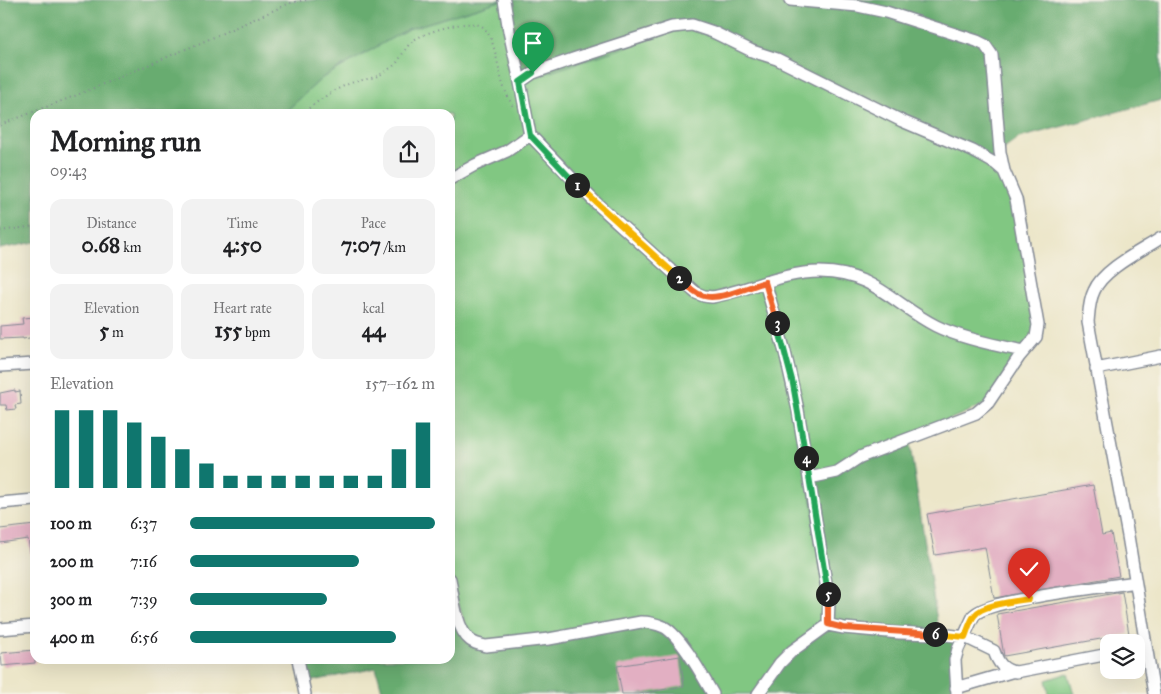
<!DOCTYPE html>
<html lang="en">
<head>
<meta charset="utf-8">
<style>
	:root { --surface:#fff; --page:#f2f2f2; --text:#202124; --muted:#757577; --accent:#0f766e }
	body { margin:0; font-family:"IM FELL Great Primer",serif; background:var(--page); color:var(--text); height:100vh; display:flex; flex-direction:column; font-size:19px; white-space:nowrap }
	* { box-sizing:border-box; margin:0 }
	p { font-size:16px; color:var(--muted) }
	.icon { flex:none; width:28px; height:28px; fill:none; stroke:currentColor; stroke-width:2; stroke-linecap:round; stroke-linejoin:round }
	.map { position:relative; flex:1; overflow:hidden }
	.panel { position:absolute; left:30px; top:109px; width:425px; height:555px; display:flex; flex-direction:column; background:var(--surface); border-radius:15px; box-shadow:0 5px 20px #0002 }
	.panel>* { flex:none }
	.buttons { position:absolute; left:1100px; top:634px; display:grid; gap:10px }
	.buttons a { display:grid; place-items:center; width:45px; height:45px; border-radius:10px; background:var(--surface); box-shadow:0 5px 20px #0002; font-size:25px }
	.pin { position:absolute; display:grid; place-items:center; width:42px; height:42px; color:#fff; margin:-51px -21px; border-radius:50% 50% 50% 0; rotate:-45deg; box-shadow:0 0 5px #0007 }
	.pin .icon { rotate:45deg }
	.km { position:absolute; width:25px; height:25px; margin:-12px; border-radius:50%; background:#222; color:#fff; font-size:14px; line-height:25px; text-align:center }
	.round { display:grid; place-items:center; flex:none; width:52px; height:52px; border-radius:15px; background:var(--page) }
	.head { display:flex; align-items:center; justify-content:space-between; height:85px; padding:0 20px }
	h1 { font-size:28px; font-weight:700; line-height:38px }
	.stats { display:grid; grid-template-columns:repeat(3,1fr); gap:8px; height:85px; padding:5px 20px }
	.stats div { display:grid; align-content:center; border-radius:12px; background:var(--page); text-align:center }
	.stats b { font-size:21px; font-weight:700 }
	.stats small { font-size:14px; font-weight:400 }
	.stats p { font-size:14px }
	.chart { height:140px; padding:10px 20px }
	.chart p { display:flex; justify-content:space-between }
	.chart svg { width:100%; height:90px; margin-top:5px; stroke:var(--accent); stroke-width:6 }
	ul { padding:0 20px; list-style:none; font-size:16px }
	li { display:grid; grid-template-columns:80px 60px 1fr; align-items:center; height:38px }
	li i { height:12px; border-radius:6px; background:var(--accent) }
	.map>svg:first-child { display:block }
	.green { fill:#81c782; stroke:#4e7b70 }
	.forest { fill:#68ac70; stroke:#426e67 }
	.building { fill:#e2afc2 }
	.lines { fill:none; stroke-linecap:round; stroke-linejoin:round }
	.minor-casing { stroke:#848a94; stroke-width:14 }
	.path { stroke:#848a94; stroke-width:2; stroke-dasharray:1 4; stroke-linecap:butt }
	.minor { stroke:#fff; stroke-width:11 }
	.split-1-casing { stroke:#fff; stroke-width:10 }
	.split-2-casing { stroke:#fff; stroke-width:10 }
	.split-3-casing { stroke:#fff; stroke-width:10 }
	.split-4-casing { stroke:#fff; stroke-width:10 }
	.split-5-casing { stroke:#fff; stroke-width:10 }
	.split-6-casing { stroke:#fff; stroke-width:10 }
	.split-7-casing { stroke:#fff; stroke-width:10 }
	.split-1 { stroke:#22a559; stroke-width:6 }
	.split-2 { stroke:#f5b400; stroke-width:6 }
	.split-3 { stroke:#f0652b; stroke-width:6 }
	.split-4 { stroke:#22a559; stroke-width:6 }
	.split-5 { stroke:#22a559; stroke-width:6 }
	.split-6 { stroke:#f0652b; stroke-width:6 }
	.split-7 { stroke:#f5b400; stroke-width:6 }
</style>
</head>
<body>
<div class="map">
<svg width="1161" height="694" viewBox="0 0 1161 694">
	<rect width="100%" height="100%" fill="#f7f3e8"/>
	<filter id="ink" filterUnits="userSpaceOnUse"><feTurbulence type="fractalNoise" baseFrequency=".02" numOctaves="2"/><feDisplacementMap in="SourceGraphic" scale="10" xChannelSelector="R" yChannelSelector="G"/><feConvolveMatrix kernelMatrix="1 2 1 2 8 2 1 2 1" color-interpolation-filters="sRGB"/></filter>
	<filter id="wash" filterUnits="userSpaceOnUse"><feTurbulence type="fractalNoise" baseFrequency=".0096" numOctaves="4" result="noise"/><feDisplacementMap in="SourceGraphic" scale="20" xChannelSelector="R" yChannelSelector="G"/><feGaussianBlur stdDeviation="1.12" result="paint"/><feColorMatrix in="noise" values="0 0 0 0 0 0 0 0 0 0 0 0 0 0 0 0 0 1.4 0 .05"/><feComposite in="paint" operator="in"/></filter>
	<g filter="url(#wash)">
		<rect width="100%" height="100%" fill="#ece6c9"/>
		<!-- green -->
		<path class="green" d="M503 0 692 25 996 164 1016 199 1038 325 988 403 868 454 828 625 758 694H712L486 646 471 641 450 579V114H283L322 78 408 29Z
			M1068 673 1074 694H1049L1046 680Z"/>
		<!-- forest -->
		<path class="forest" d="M0 0H503L408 29 322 78 283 114H35V242L0 249Z
			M504 0H1161V100L1019 138 1000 152 1004 171 692 25 520 82Z
			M909 439 939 634 965 637 958 649 957 694H758L775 668 828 624 809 478Z
			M450 579 457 616 479 644 641 622 664 627 713 694H383L376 668 303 683 298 659H450Z"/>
		<g id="blocks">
			<!-- building -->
			<path class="building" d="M35 317V337L23 339V338L0 339V326L23 324 22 318Z
				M15 390V392L20 391 21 404 15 405 16 409 7 410 6 405H0V393Z
				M1093 485 1102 535 1111 533 1119 576 994 598 985 547 935 555 927 514Z
				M35 525V556H31L28 539 0 543V529Z
				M1122 592 1129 634 1004 656 997 614Z
				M35 650V663L2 666 1 653Z
				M680 656 684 686 639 694H622L617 666Z"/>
		</g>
	</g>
	<g filter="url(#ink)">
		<use href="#blocks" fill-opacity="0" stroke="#848a94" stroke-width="1"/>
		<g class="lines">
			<defs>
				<path id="minor" d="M504 0 509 31 520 82 530 135 596 203 696 293 704 296 712 297C749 290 783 272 820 272 875 273 893 304 936 326 960 338 998 346 1024 351
					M790 0 858 6 886 12 977 41 985 45 992 55 1000 152 1004 171 1016 199 1038 325 1036 337 1019 357 988 403 976 413 860 457 837 472 809 478
					M520 82 533 73 573 59 672 27 692 25 713 32 752 51 777 59 902 121 973 151 996 164 1004 171
					M450 179 475 165 507 151 530 135
					M0 366 35 364
					M1096 369 1161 356
					M0 503 35 500
					M450 579C453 596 456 629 470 640 475 644 481 645 486 646L549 639 641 622C649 622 657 624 664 627 681 636 703 677 713 694
					M828 625 844 628 899 633 939 634 965 637 994 651C998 663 1003 670 1016 672L1109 654
					M0 629 35 626
					M298 659 305 694
					M956 688 1011 672
					M758 694 780 663 792 651 828 625 829 602 798 410 785 352 765 282
					M957 694 955 660 958 649 974 615C994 598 1103 588 1135 582
					M1154 694 1128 536 1088 322C1089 312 1089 301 1094 291 1103 269 1141 251 1161 238"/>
			</defs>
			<!-- minor casing -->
			<use href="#minor" class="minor-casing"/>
			<!-- path -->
			<path class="path" d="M301 114C317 102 335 88 354 82 364 79 374 79 383 73 387 70 395 66 398 61 403 54 406 46 414 40 425 32 472 17 483 27 495 37 498 70 503 85 506 93 510 101 514 109
				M0 125 77 95 198 44 290 3 306 0
				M0 231 35 226"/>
			<!-- minor -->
			<use href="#minor" class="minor"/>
		</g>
	</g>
	<g class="lines" filter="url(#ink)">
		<defs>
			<path id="split-1" d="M533 73 520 82 530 135 577 185"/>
			<path id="split-2" d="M577 185 679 278"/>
			<path id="split-3" d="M679 278C686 285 694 293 704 296 719 301 751 286 765 282L777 323"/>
			<path id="split-4" d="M777 323 793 384 806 458"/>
			<path id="split-5" d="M806 458 828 594"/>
			<path id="split-6" d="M828 594V624L844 628 935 634"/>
			<path id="split-7" d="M935 634 965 637C968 630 970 620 975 615 983 604 1016 601 1029 599"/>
		</defs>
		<!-- split-1 casing -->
		<use href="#split-1" class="split-1-casing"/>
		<!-- split-2 casing -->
		<use href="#split-2" class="split-2-casing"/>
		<!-- split-3 casing -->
		<use href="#split-3" class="split-3-casing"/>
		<!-- split-4 casing -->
		<use href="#split-4" class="split-4-casing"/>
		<!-- split-5 casing -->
		<use href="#split-5" class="split-5-casing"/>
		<!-- split-6 casing -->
		<use href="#split-6" class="split-6-casing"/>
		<!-- split-7 casing -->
		<use href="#split-7" class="split-7-casing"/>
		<!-- split-1 -->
		<use href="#split-1" class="split-1"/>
		<!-- split-2 -->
		<use href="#split-2" class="split-2"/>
		<!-- split-3 -->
		<use href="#split-3" class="split-3"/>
		<!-- split-4 -->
		<use href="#split-4" class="split-4"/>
		<!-- split-5 -->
		<use href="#split-5" class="split-5"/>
		<!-- split-6 -->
		<use href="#split-6" class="split-6"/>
		<!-- split-7 -->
		<use href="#split-7" class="split-7"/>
	</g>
</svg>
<div class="buttons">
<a><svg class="icon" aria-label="layers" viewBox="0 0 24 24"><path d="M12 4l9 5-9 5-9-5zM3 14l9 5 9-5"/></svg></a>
</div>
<div class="pin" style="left:533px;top:73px;background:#1e9e55"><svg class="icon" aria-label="arrive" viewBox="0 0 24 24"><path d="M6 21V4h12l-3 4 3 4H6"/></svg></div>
<div class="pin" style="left:1029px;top:599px;background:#d93025"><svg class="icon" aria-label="check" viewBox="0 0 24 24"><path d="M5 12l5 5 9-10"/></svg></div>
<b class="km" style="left:577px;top:185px">1</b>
<b class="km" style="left:679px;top:278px">2</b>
<b class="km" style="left:777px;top:323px">3</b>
<b class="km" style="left:806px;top:458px">4</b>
<b class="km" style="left:828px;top:594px">5</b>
<b class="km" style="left:935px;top:634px">6</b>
<section class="panel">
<div class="head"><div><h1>Morning run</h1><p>09:43</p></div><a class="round"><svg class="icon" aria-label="share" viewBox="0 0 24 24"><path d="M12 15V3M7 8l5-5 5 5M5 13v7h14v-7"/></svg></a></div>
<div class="stats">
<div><p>Distance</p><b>0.68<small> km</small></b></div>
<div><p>Time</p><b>4:50</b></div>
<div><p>Pace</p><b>7:07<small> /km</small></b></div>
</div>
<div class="stats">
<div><p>Elevation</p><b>5<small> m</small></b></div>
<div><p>Heart rate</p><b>155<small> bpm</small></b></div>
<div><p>kcal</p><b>44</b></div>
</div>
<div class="chart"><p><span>Elevation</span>157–162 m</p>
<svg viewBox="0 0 160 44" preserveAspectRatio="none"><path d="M5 44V6M15 44V6M25 44V6M35 44V12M45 44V19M55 44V25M65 44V32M75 44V38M85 44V38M95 44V38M105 44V38M115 44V38M125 44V38M135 44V38M145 44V25M155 44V12"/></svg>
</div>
<ul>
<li><b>100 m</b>6:37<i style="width:100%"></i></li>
<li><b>200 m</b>7:16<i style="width:69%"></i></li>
<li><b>300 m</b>7:39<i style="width:56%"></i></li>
<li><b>400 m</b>6:56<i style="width:84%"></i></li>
</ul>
</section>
</div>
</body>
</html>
